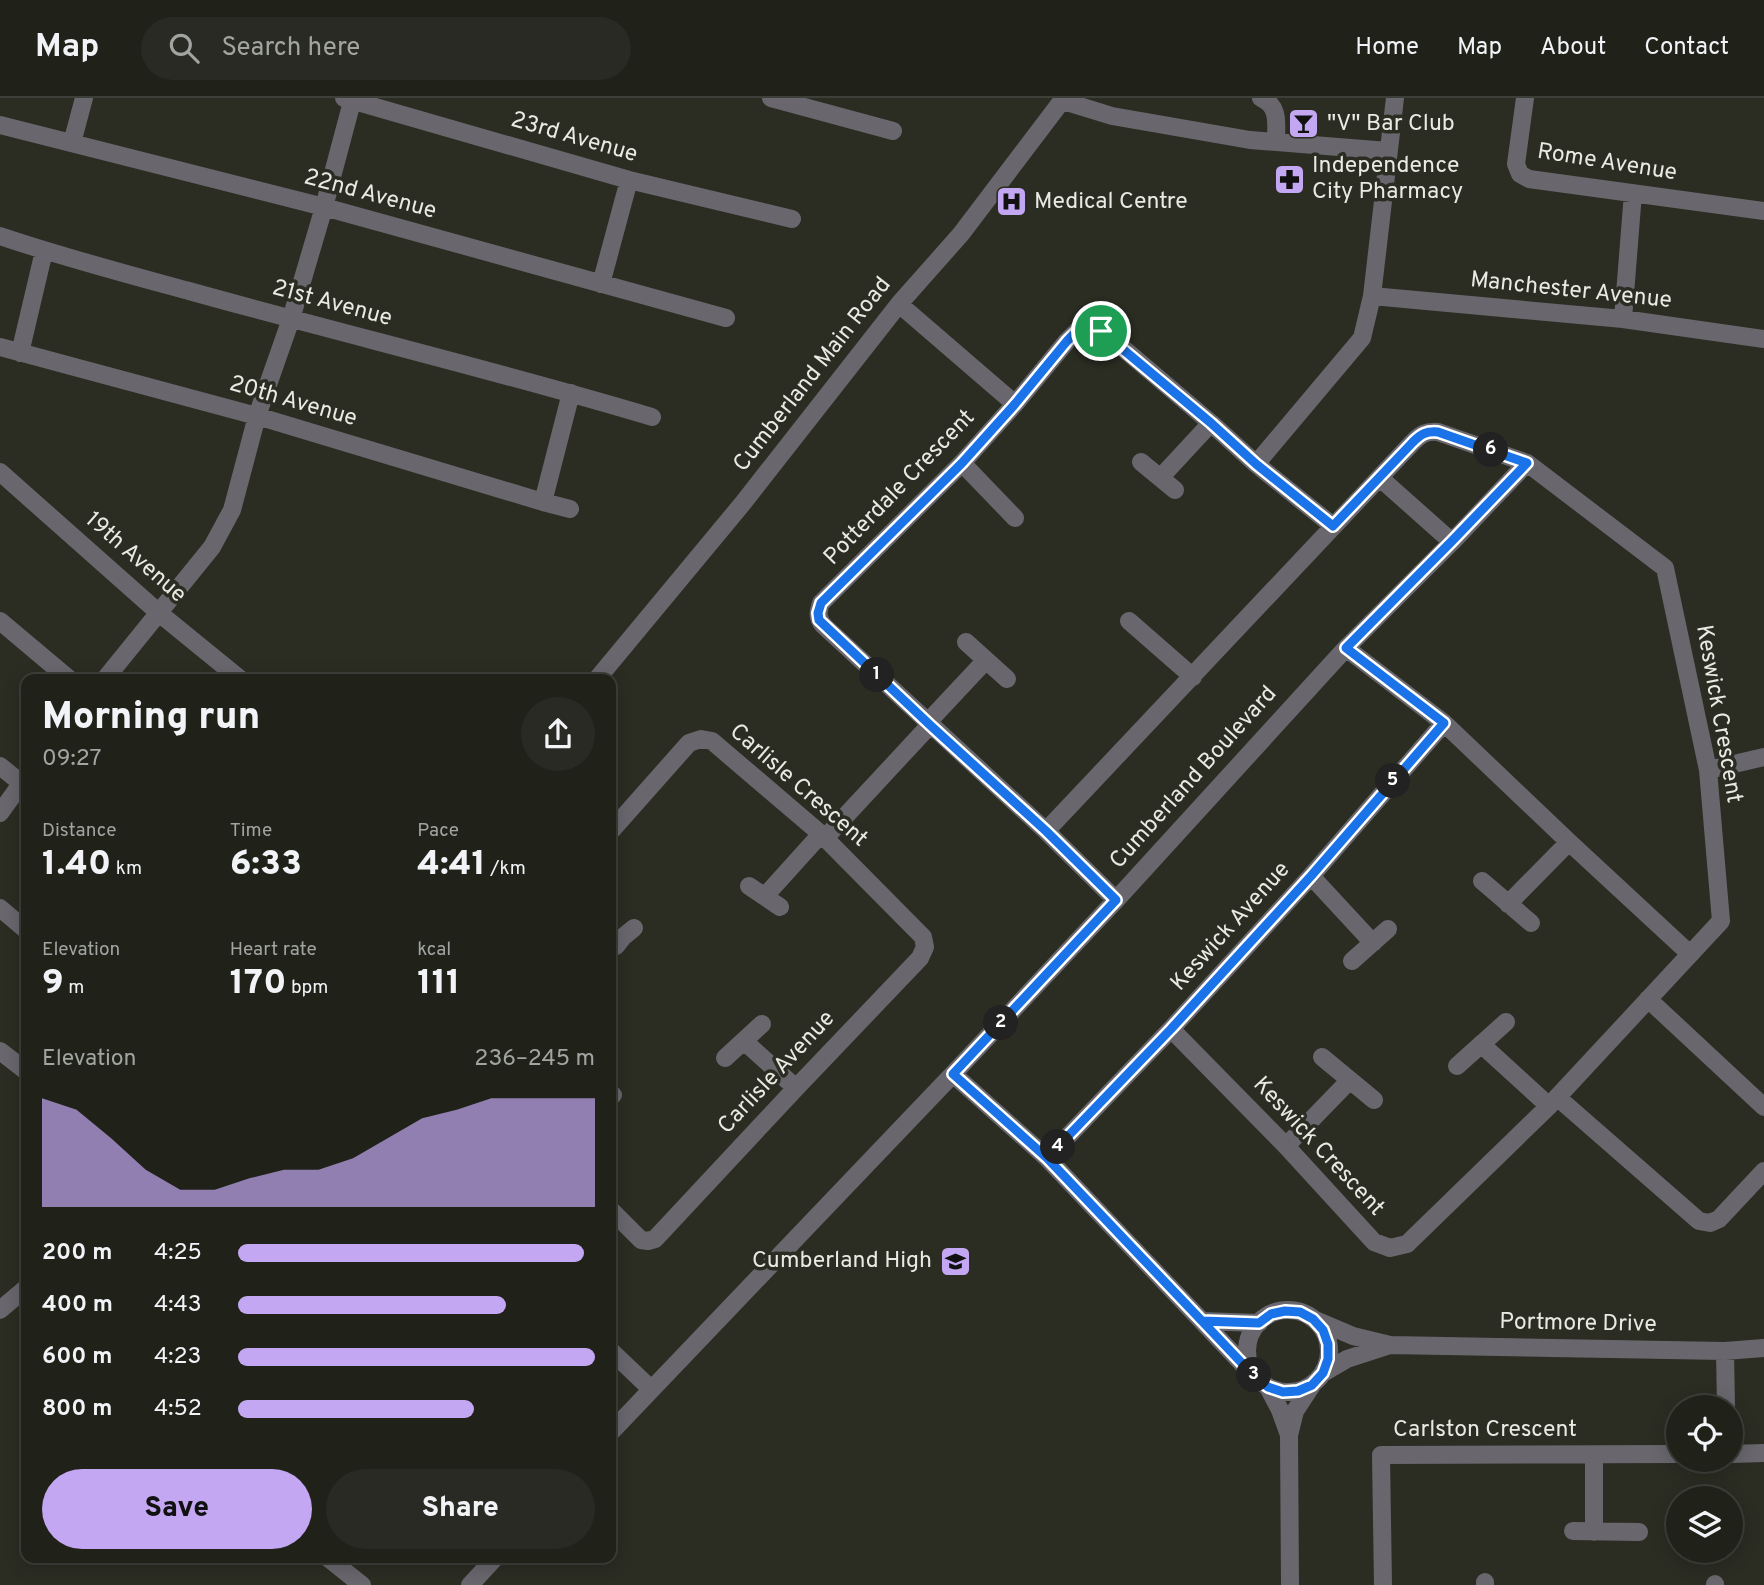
<!DOCTYPE html>
<html lang="en">
<head>
<meta charset="utf-8">
<style>
	:root { --surface:#20221a; --page:#282a23; --text:#f1f3f6; --muted:#a2a4a2; --line:#3d3f39; --accent:#c3a7f2 }
	body { margin:0; font-family:Overpass,sans-serif; background:var(--page); color:var(--text); height:100vh; display:flex; flex-direction:column; font-size:26px; white-space:nowrap }
	* { box-sizing:border-box; margin:0 }
	p { font-size:23px; color:var(--muted) }
	.icon { flex:none; width:38px; height:38px; fill:none; stroke:currentColor; stroke-width:2; stroke-linecap:round; stroke-linejoin:round }
	.map { position:relative; flex:1; overflow:hidden }
	.sheet { position:absolute; left:21px; top:576px; width:595px; height:889px; display:flex; flex-direction:column; background:var(--surface); border-radius:14px; box-shadow:0 4px 18px #0003,0 0 0 2px var(--line) }
	.sheet>* { flex:none }
	.buttons { position:absolute; left:1666px; top:1297px; display:grid; gap:14px }
	.buttons a { display:grid; place-items:center; width:77px; height:77px; border-radius:50%; background:var(--surface); box-shadow:0 4px 18px #0003,0 0 0 2px var(--line); font-size:35px }
	.pin { position:absolute; display:grid; place-items:center; width:60px; height:60px; color:#fff; margin:-30px; border:4px solid #fff; border-radius:50%; box-shadow:0 2px 7px #0007 }
	.km { position:absolute; width:35px; height:35px; margin:-18px; border-radius:50%; background:#222; color:#fff; font-size:19px; line-height:35px; text-align:center }
	.round { display:grid; place-items:center; flex:none; width:74px; height:74px; border-radius:37px; background:var(--page) }
	.head { display:flex; align-items:center; justify-content:space-between; height:119px; padding:0 21px }
	h1 { font-size:38px; font-weight:800; line-height:52px }
	.stats { display:grid; grid-template-columns:repeat(3,1fr); gap:10px; height:119px; padding:7px 21px }
	.stats div { display:grid; align-content:center }
	.stats b { font-size:35px; font-weight:800 }
	.stats small { font-size:19px; font-weight:400 }
	.stats p { font-size:19px }
	.chart { height:196px; padding:14px 21px }
	.chart p { display:flex; justify-content:space-between }
	.chart svg { width:100%; height:126px; margin-top:7px; fill:var(--accent); opacity:.7 }
	.button { display:flex; gap:14px; margin-top:auto; padding:14px 21px }
	.button a { flex:1; height:80px; border-radius:42px; background:var(--accent); color:#111; font-size:28px; font-weight:800; line-height:80px; text-align:center }
	.button a+a { background:var(--page); color:var(--text) }
	ul { padding:0 21px; list-style:none; font-size:23px }
	li { display:grid; grid-template-columns:112px 84px 1fr; align-items:center; height:52px }
	li i { height:18px; border-radius:9px; background:var(--accent) }
	header { display:flex; align-items:center; gap:42px; box-sizing:border-box; height:98px; padding:0 35px; background:var(--surface); border-bottom:2px solid var(--line) }
	header strong { font-size:33px }
	nav { display:flex; gap:38px; margin-inline-start:auto; font-size:24px }
	.search { width:490px; height:63px; background:var(--page); display:flex; align-items:center; gap:18px; box-sizing:border-box; padding:0 24px; border-radius:38px; color:var(--muted); font-size:26px }
	.map>svg:first-child { display:block }
	.lines { fill:none; stroke-linecap:round; stroke-linejoin:round }
	.minor { stroke:#69676d; stroke-width:18 }
	.route-casing { stroke:#fff; stroke-width:14 }
	.route { stroke:#1a73e8; stroke-width:9 }
	.labels { text-anchor:middle; dominant-baseline:central; stroke-width:7; stroke-linejoin:round; paint-order:stroke }
	.poi-label { font-size:23px; fill:#e9eae3; stroke:#2b2d23; text-anchor:start }
	.street-label { font-size:23px; fill:#e9eae3; stroke:#2b2d23 }
</style>
</head>
<body>
<header>
<strong>Map</strong>
<div class="search"><svg class="icon" aria-label="search" viewBox="0 0 24 24"><circle cx="10" cy="10" r="6"/><path d="M15 15l6 6"/></svg>Search here</div>
<nav><a>Home</a><a>Map</a><a>About</a><a>Contact</a></nav>
</header>
<div class="map">
<svg width="1764" height="1487" viewBox="0 0 1764 1487">
	<rect width="100%" height="100%" fill="#2b2d23"/>
	<g class="lines">
		<!-- minor -->
		<path class="minor" d="M344 0 629 82 792 121
			M771 0 893 33
			M1261 0C1280 8 1276 26 1276 44
			M1525 0 1516 66 1520 76 1529 81 1764 113
			M1063 3 1112 18 1250 42 1388 53
			M0 27 324 109 726 220
			M72 45 84 0
			M0 138C62 159 126 176 189 193 343 236 499 273 652 319
			M601 186 629 82
			M1372 198 1623 221 1764 241
			M899 206 1015 306
			M1623 221 1633 95
			M0 249 257 318 543 404 570 411
			M20 255 44 153
			M1141 364 1175 392
			M962 365 1015 420
			M0 374 159 515 240 581
			M1160 380 1211 325
			M1380 380 1452 444
			M543 404 571 295
			M1333 428 1256 366 1362 240 1372 198 1395 0
			M0 523 69 581
			M1129 523 1193 579
			M966 544 1007 581
			M1346 550 1444 625 1569 744 1690 856
			M105 581 212 449 232 412 257 318 291 221 324 109 353 0
			M597 581 743 405 899 206 961 136 1064 0
			M928 624 986 562
			M0 668 26 689
			M1708 672 1764 659
			M0 715 26 679
			M611 733 689 645 701 641 712 643 821 736 923 839 925 849 920 860 796 990 655 1141 648 1143 641 1142 611 1112
			M1046 733 1413 344C1421 336 1426 333 1438 334L1527 365 1665 470 1708 672 1721 823 1549 1008 1407 1146 1390 1150 1374 1144 1286 1048 1171 931
			M825 740 930 627
			M1311 778 1373 845
			M1482 783 1531 825
			M749 788 780 809
			M765 798 821 736
			M1116 802 1046 733 823 527C817 519 818 514 821 505L962 365 1015 306 1067 243 1076 234 1087 229 1101 233 1111 240 1211 325 1256 366
			M1508 806 1569 744
			M0 810 26 832
			M616 848 623 839 634 830
			M1352 863 1388 831
			M1648 901 1764 1009
			M744 943 796 990
			M1481 946 1549 1008
			M0 953 26 973
			M1322 959 1374 1002
			M725 960 762 926
			M1457 968 1506 924
			M953 976 1047 1060 1256 1280
			M611 995 613 997
			M1557 999 1699 1123 1710 1125 1719 1121 1764 1073
			M1286 1048 1350 982
			M1047 1060 1171 931 1311 778 1444 625
			M0 1212 26 1190
			M1247 1253a41 41 0 1 1 82 0a41 41 0 1 1-82 0Z
			M1313 1221 1353 1238 1390 1247 1725 1253 1764 1250
			M1202 1223 1259 1225
			M611 1253 651 1291
			M1725 1253 1726 1309
			M1323 1275 1347 1261 1390 1247
			M1268 1289 1280 1312 1289 1337
			M611 1334 953 976 1116 802 1346 550 1452 444 1527 365
			M1731 1356 1764 1355
			M1594 1357V1434
			M1573 1433 1639 1434
			M328 1460 362 1487
			M1485 1484V1487
			M1715 1486V1487
			M470 1487 495 1460
			M1290 1487 1289 1337 1295 1313 1312 1287
			M1383 1487 1381 1357 1678 1356"/>
	</g>
	<g class="lines">
		<defs>
			<path id="route" d="M1101 233 1087 229 1076 234 1067 243 1015 306 962 365 821 505 818 515 819 522 930 627 1046 733 1116 802 953 976 1047 1060 1202 1223 1256 1280 1268 1289 1283 1294 1298 1293 1312 1287 1323 1275 1328 1261V1246L1323 1232 1313 1221 1300 1214 1285 1213 1271 1216 1259 1225 1202 1223 1047 1060 1171 931 1311 778 1444 625 1346 550 1452 443 1527 365 1438 334C1426 333 1421 336 1413 344L1333 428 1256 366 1211 325 1101 233"/>
		</defs>
		<!-- route casing -->
		<use href="#route" class="route-casing"/>
		<!-- route -->
		<use href="#route" class="route"/>
	</g>
	<!-- icons -->
	<defs>
		<symbol id="bar-square" viewBox="-11 -11 22 22"><rect x="-9" y="-9" width="18" height="18" rx="4" fill="#c3a7f2" stroke="#2b2d23"/><path d="M-6-5H6L.8 .8V4.5H3.5V6h-7V4.5H-.8V.8Z" fill="#111"/></symbol>
		<symbol id="pharmacy-square" viewBox="-11 -11 22 22"><rect x="-9" y="-9" width="18" height="18" rx="4" fill="#c3a7f2" stroke="#2b2d23"/><path d="M-2-6h4v4h4v4h-4v4h-4v-4h-4v-4h4Z" fill="#111"/></symbol>
		<symbol id="hospital-square" viewBox="-11 -11 22 22"><rect x="-9" y="-9" width="18" height="18" rx="4" fill="#c3a7f2" stroke="#2b2d23"/><path d="M-5-5h3v3.5h4V-5h3V5h-3V1.5h-4V5h-3Z" fill="#111"/></symbol>
		<symbol id="school-square" viewBox="-11 -11 22 22"><rect x="-9" y="-9" width="18" height="18" rx="4" fill="#c3a7f2" stroke="#2b2d23"/><path d="M0-5L7-2L0 1L-7-2ZM-4 1L0 2.5L4 1V4Q0 6-4 4Z" fill="#111"/></symbol>
	</defs>
	<g fill-rule="evenodd">
		<use href="#bar-square" x="1286" y="8" width="35" height="35"/>
		<use href="#pharmacy-square" x="1272" y="64" width="35" height="35"/>
		<use href="#hospital-square" x="994" y="86" width="35" height="35"/>
		<use href="#school-square" x="938" y="1146" width="35" height="35"/>
	</g>
	<g class="labels">
		<!-- poi labels -->
		<g class="poi-label">
			<text x="1327" y="26">"V" Bar Club</text>
			<text x="1312" y="68">Independence<tspan x="1312" dy="26">City Pharmacy</tspan></text>
			<text x="1034" y="104">Medical Centre</text>
			<text x="932" y="1163" text-anchor="end">Cumberland High</text>
		</g>
		<!-- street labels -->
		<g class="street-label">
			<text transform="translate(574 40) rotate(16)">23rd Avenue</text>
			<text transform="translate(1607 65) rotate(9)">Rome Avenue</text>
			<text transform="translate(370 97) rotate(15)">22nd Avenue</text>
			<text transform="translate(1571 193) rotate(6)">Manchester Avenue</text>
			<text transform="translate(332 206) rotate(15)">21st Avenue</text>
			<text transform="translate(813 277) rotate(-52)">Cumberland Main Road</text>
			<text transform="translate(293 304) rotate(16)">20th Avenue</text>
			<text transform="translate(900 390) rotate(-46)">Potterdale Crescent</text>
			<text transform="translate(135 460) rotate(41)">19th Avenue</text>
			<text transform="translate(1718 616) rotate(80)">Keswick Crescent</text>
			<text transform="translate(1194 680) rotate(-48)">Cumberland Boulevard</text>
			<text transform="translate(798 688) rotate(41)">Carlisle Crescent</text>
			<text transform="translate(1231 829) rotate(-48)">Keswick Avenue</text>
			<text transform="translate(777 975) rotate(-47)">Carlisle Avenue</text>
			<text transform="translate(1318 1049) rotate(47)">Keswick Crescent</text>
			<text transform="translate(1578 1226) rotate(1)">Portmore Drive</text>
			<text x="1485" y="1332">Carlston Crescent</text>
		</g>
	</g>
</svg>
<div class="buttons">
<a><svg class="icon" aria-label="locate" viewBox="0 0 24 24"><circle cx="12" cy="12" r="6"/><path d="M12 2v4M12 18v4M2 12h4M18 12h4"/></svg></a>
<a><svg class="icon" aria-label="layers" viewBox="0 0 24 24"><path d="M12 4l9 5-9 5-9-5zM3 14l9 5 9-5"/></svg></a>
</div>
<div class="pin" style="left:1101px;top:233px;background:#1e9e55"><svg class="icon" aria-label="arrive" viewBox="0 0 24 24"><path d="M6 21V4h12l-3 4 3 4H6"/></svg></div>
<b class="km" style="left:877px;top:577px">1</b>
<b class="km" style="left:1001px;top:925px">2</b>
<b class="km" style="left:1254px;top:1277px">3</b>
<b class="km" style="left:1058px;top:1049px">4</b>
<b class="km" style="left:1393px;top:683px">5</b>
<b class="km" style="left:1491px;top:352px">6</b>
<section class="sheet">
<div class="head"><div><h1>Morning run</h1><p>09:27</p></div><a class="round"><svg class="icon" aria-label="share" viewBox="0 0 24 24"><path d="M12 15V3M7 8l5-5 5 5M5 13v7h14v-7"/></svg></a></div>
<div class="stats">
<div><p>Distance</p><b>1.40<small> km</small></b></div>
<div><p>Time</p><b>6:33</b></div>
<div><p>Pace</p><b>4:41<small> /km</small></b></div>
</div>
<div class="stats">
<div><p>Elevation</p><b>9<small> m</small></b></div>
<div><p>Heart rate</p><b>170<small> bpm</small></b></div>
<div><p>kcal</p><b>111</b></div>
</div>
<div class="chart"><p><span>Elevation</span>236–245 m</p>
<svg viewBox="0 0 160 44" preserveAspectRatio="none"><path d="M0 44V6L10 10L20 20L30 31L40 38L50 38L60 34L70 31L80 31L90 27L100 20L110 13L120 10L130 6L140 6L150 6L160 6V44z"/></svg>
</div>
<ul>
<li><b>200 m</b>4:25<i style="width:97%"></i></li>
<li><b>400 m</b>4:43<i style="width:75%"></i></li>
<li><b>600 m</b>4:23<i style="width:100%"></i></li>
<li><b>800 m</b>4:52<i style="width:66%"></i></li>
</ul>
<div class="button"><a>Save</a><a>Share</a></div>
</section>
</div>
</body>
</html>
